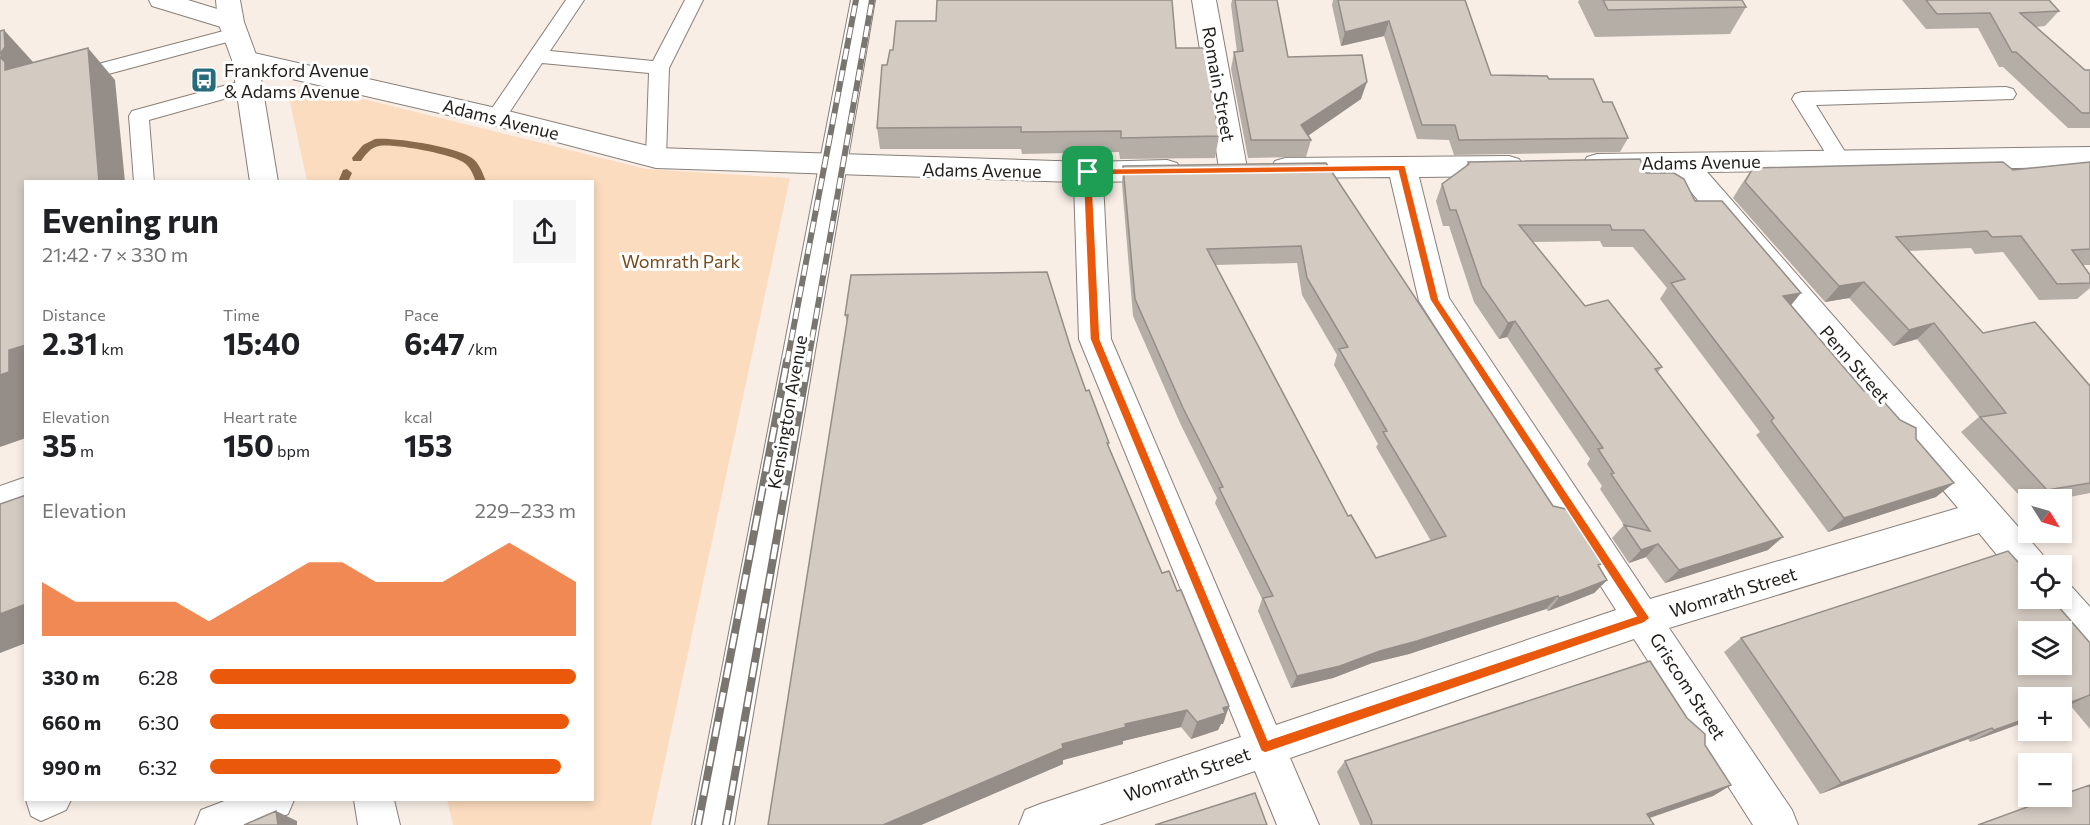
<!DOCTYPE html>
<html lang="en">
<head>
<meta charset="utf-8">
<style>
	:root { --surface:#fff; --page:#f6f6f6; --text:#202124; --muted:#757577; --accent:#ea580c }
	body { margin:0; font-family:Commissioner,sans-serif; background:var(--page); color:var(--text); height:100vh; display:flex; flex-direction:column; font-size:22px; white-space:nowrap }
	* { box-sizing:border-box; margin:0 }
	p { font-size:20px; color:var(--muted) }
	.icon { flex:none; width:33px; height:33px; fill:none; stroke:currentColor; stroke-width:2; stroke-linecap:round; stroke-linejoin:round }
	.map { position:relative; flex:1; overflow:hidden }
	.details { position:absolute; left:24px; top:180px; width:570px; height:621px; display:flex; flex-direction:column; background:var(--surface); border-radius:0px; box-shadow:0 3px 9px #0003 }
	.details>* { flex:none }
	.needle { width:39px; rotate:127deg }
	.fabs { position:absolute; left:2018px; top:489px; display:grid; gap:12px }
	.fabs a { display:grid; place-items:center; width:54px; height:54px; border-radius:0px; background:var(--surface); box-shadow:0 3px 9px #0003; font-size:30px }
	.pin { position:absolute; display:grid; place-items:center; width:51px; height:51px; color:#fff; margin:-26px; border-radius:12px; box-shadow:0 3px 9px #0006 }
	.round { display:grid; place-items:center; flex:none; width:63px; height:63px; border-radius:0px; background:var(--page) }
	.summary { display:flex; align-items:center; justify-content:space-between; height:102px; padding:0 18px }
	h1 { font-size:33px; font-weight:700; line-height:45px }
	.metrics { display:grid; grid-template-columns:repeat(3,1fr); gap:9px; height:102px; padding:6px 18px }
	.metrics div { display:grid; align-content:center }
	.metrics b { font-size:30px; font-weight:700 }
	.metrics small { font-size:16px; font-weight:400 }
	.metrics p { font-size:16px }
	.chart { height:168px; padding:12px 18px }
	.chart p { display:flex; justify-content:space-between }
	.chart svg { width:100%; height:108px; margin-top:6px; fill:var(--accent); opacity:.7 }
	ul { padding:0 18px; list-style:none; font-size:20px }
	li { display:grid; grid-template-columns:96px 72px 1fr; align-items:center; height:45px }
	li i { height:15px; border-radius:8px; background:var(--accent) }
	.map>svg:first-child { display:block }
	.green { fill:#fcdcbf }
	.lines { fill:none; stroke-linecap:round; stroke-linejoin:round }
	.stream { fill:#896a4b; fill-rule:evenodd }
	.lane-casing { stroke:#887f78; stroke-width:2 }
	.street-casing { stroke:#887f78; stroke-width:2 }
	.secondary-casing { stroke:#887f78; stroke-width:2 }
	.lane { fill:#fff; fill-rule:evenodd }
	.street { fill:#fff; fill-rule:evenodd }
	.secondary { fill:#fff; fill-rule:evenodd }
	.rail-far1-casing { stroke:#7b7570; stroke-width:6 }
	.rail-casing { stroke:#7b7570; stroke-width:8 }
	.rail-far1 { stroke:#fff; stroke-width:4; stroke-dasharray:11; stroke-linecap:butt }
	.rail { stroke:#fff; stroke-width:5; stroke-dasharray:15; stroke-linecap:butt }
	.wall { fill:#b5aea7; fill-rule:evenodd }
	.shaded-wall { fill:#948d88 }
	.building { fill:#d3cac2; stroke:#948d88; stroke-width:1.5; fill-rule:evenodd }
	.route { fill:#ea580c; stroke:#fff; stroke-width:1.5; fill-rule:evenodd }
	.labels { text-anchor:middle; dominant-baseline:central; stroke-width:6; stroke-linejoin:round; paint-order:stroke }
	.poi-label { font-size:18px; fill:#1f1c19; stroke:#fff; text-anchor:start }
	.street-label { font-size:18px; fill:#1f1c19; stroke:#fff }
	.park-label { font-size:18px; fill:#774a1a; stroke:#fff }
</style>
</head>
<body>
<div class="map">
<svg width="2090" height="825" viewBox="0 0 2090 825">
	<rect width="100%" height="100%" fill="#f8eee6"/>
	<!-- green -->
	<path class="green" d="M301 88H319L646 169 790 178 651 825H453L447 800H592V182L307 181 289 98Z"/>
	<g class="lines">
		<!-- stream -->
		<path class="stream" d="M375 139C394 137 457 147 472 158 479 163 483 173 486 182H476C473 174 470 166 463 162 451 154 393 143 379 146 371 147 365 155 361 161H353L352 158 363 145Z
			M347 169 352 173 348 182H338L343 170Z"/>
		<defs>
			<path id="lane" d="M566 0H584L550 51 653 61 685 0H703L669 68 666 158 663 163 656 165 649 163 646 158 649 73 542 63 503 122H489L486 117Z
				M235 28 244 34 242 38 75 83 68 82 65 77 68 72Z
				M249 79 256 80 259 85 256 90 149 120 154 182H134L129 116 132 111Z
				M2006 87 2013 89 2016 94 2013 99 1816 105 1850 160 1847 165 1840 167 1833 165 1792 99 1795 94 1802 92Z
				M26 477V499L0 508V486Z
				M26 800H71L66 810 41 821 31 816Z"/>
			<path id="street" d="M149 0H188L240 16 244 22 240 28 231 30 152 6Z
				M1192 0H1216L1247 168 1243 175 1233 178 1223 175 1219 168Z
				M245 51 496 108 656 148 1088 162 1167 160 1177 163 1181 170 1177 177 1167 180 1103 182 1111 339 1276 725 1616 610 1419 301 1390 177 1285 178 1275 175 1271 168 1275 161 1285 158 1509 156 1519 159 1523 166 1519 173 1509 176 1419 177 1449 298 1650 599 1958 508 1675 173 1597 174 1587 171 1583 164 1587 157 1597 154 2090 147V167L1707 172 2042 554 2047 566H2028V582L2016 578 1979 533 1669 628 1792 810 1798 825H1753L1634 639 1290 758 1319 825H1277L1255 771 1099 825H1019L1025 810 1040 804 1241 737 1079 339 1074 182 656 168 496 126 236 66 232 60 236 54Z
				M2061 582 2071 586 2090 607V651C2069 643 2049 619 2040 598H2061Z
				M227 800H294L288 814 264 825H195L201 810Z"/>
			<path id="secondary" d="M216 0H240L244 22 258 60 278 182H250L232 60 218 22Z
				M851 0H875L734 825H692Z
				M354 800H394L400 825H358Z"/>
		</defs>
		<!-- lane casing -->
		<use href="#lane" class="lane-casing"/>
		<!-- street casing -->
		<use href="#street" class="street-casing"/>
		<!-- secondary casing -->
		<use href="#secondary" class="secondary-casing"/>
		<!-- lane -->
		<use href="#lane" class="lane"/>
		<!-- street -->
		<use href="#street" class="street"/>
		<!-- secondary -->
		<use href="#secondary" class="secondary"/>
		<defs>
			<path id="rail-far1" d="M787 362 856 0
				M808 362 872 0"/>
			<path id="rail" d="M698 825 787 361
				M726 825 808 361"/>
		</defs>
		<!-- rail-far1 casing -->
		<use href="#rail-far1" class="rail-far1-casing"/>
		<!-- rail casing -->
		<use href="#rail" class="rail-casing"/>
		<!-- rail-far1 -->
		<use href="#rail-far1" class="rail-far1"/>
		<!-- rail -->
		<use href="#rail" class="rail"/>
	</g>
	<!-- wall -->
	<path class="wall" d="M1232 0H1277L1288 57 1361 99 1308 135 1311 140 1306 157 1248 158 1231 69 1234 52H1237L1231 5Z
		M1333 0H1465L1491 75 1549 79 1603 102 1628 138 1620 152 1454 155 1449 140 1417 139 1384 36 1341 46 1332 5Z
		M1579 0H1742L1746 7 1730 34 1595 37 1578 2Z
		M1902 0H2049L2059 11 2045 26 2036 27 2085 70H2090V128H2068L2003 67H1999L1978 28 1926 29Z
		M936 21 1176 48 1219 136 1215 158 1120 159 1119 152 1022 154 1021 149H880L877 128 887 65 893 50Z
		M1468 162 1646 173 1695 201 1791 306 1864 391 1875 396 1916 439 1936 497 1828 532 1756 435 1760 432 1660 299 1667 288 1633 247H1603L1600 241 1532 242 1585 306 1662 367 1657 373 1768 550 1665 583 1646 557 1629 563 1612 538 1624 525 1600 489 1602 486 1587 464 1590 459 1507 337 1499 339 1474 302 1449 226H1443L1436 201 1442 184 1466 166Z
		M2090 162V265H2083L2090 275V288L2077 299 2039 300 2003 252 1975 254 1971 248 1909 251 1983 333 2090 386V493L2054 500H2028V504H2027L1961 432 1979 417 1917 339 1893 346 1849 298 1825 302 1733 198 1741 185 1753 168 2013 170Z
		M1326 163 1553 506 1600 568 1607 580 1594 593 1559 607 1548 611 1546 609 1409 654 1372 663 1333 678 1291 688 1258 611 1262 599 1215 503 1217 498 1180 423 1133 316 1122 184 1123 166ZM1297 263 1302 295 1337 355 1334 365 1378 444 1376 447 1431 541 1376 558 1348 516 1215 265Z
		M845 315 1071 349 1086 391 1109 447 1162 573 1177 591 1229 706 1223 724H1221L1218 730 1191 739 1181 727 1123 741V744L1063 760V764L921 825H768L847 322Z
		M1741 638 2090 643V729L2070 705 2028 698V721L1970 742 1968 739 1820 794 1724 652Z
		M1687 718 1731 785 1713 796 1650 818 1654 825H1360L1337 772 1345 761Z"/>
	<!-- shaded-wall -->
	<path class="shaded-wall" d="M1389 21 1384 36 1341 46 1345 32Z
		M4 30 34 63 5 70 0 57Z
		M88 48 115 80 125 182H99Z
		M1367 82 1361 99 1302 140 1301 125Z
		M1864 282 1849 298 1825 302 1839 286Z
		M1801 293 1788 309 1783 296Z
		M1515 321 1507 337 1499 339 1508 323Z
		M1934 323 1917 339 1893 346 1909 330Z
		M26 345V438L0 447V375L9 350Z
		M1954 483 1936 497 1828 532 1844 518Z
		M1783 537 1768 550 1665 583 1679 570Z
		M1658 544 1646 557 1629 563 1641 550Z
		M1607 580 1594 593 1548 611 1559 598Z
		M1558 596 1546 609 1409 654 1372 663 1333 678 1291 688 1297 676Z
		M26 604V643L0 653V614Z
		M2090 695 2070 705 2061 708V706Z
		M1229 706 1223 724H1221L1218 730 1191 739 1197 722 1223 708Z
		M1187 710 1181 727 1123 741V744L1063 760V764L921 825H883L1062 744 1125 724Z
		M2028 718V721L1970 742 1994 730Z
		M1992 728 1968 739 1820 794 1841 783Z
		M1731 785 1713 796 1631 824 1647 814Z
		M276 811 297 821V825H278Z"/>
	<!-- building -->
	<path class="building" d="M937 0H1172L1176 48H1204L1219 136 1121 138V131L1021 132V127L877 128 882 65H887L890 50H893L896 21H936Z
		M1235 0H1277L1288 57 1362 55 1367 82 1301 125 1311 140H1251L1234 52 1243 51Z
		M1338 0H1465L1491 75 1547 76 1549 79H1593L1603 102H1612L1628 138 1459 140 1455 125H1422L1389 21 1345 32Z
		M1603 0H1742L1746 7 1608 10Z
		M1926 0H2049L2059 11 2020 13 2085 70H2090V113H2082L2016 52H2012L1990 13 1937 14Z
		M4 30 5 47 0 54V31Z
		M88 48 99 182H26V345L9 350V372L0 375V57L5 62V70Z
		M1640 159 1646 173H1674L1684 179 1695 201H1722L1801 293 1783 296 1864 391 1870 390 1875 396 1878 395 1900 420 1916 428V439L1954 483 1844 518 1771 421 1774 418 1671 283 1685 279 1644 230H1612L1610 225H1519L1585 306 1608 300 1662 367 1655 369 1783 537 1679 570 1658 544 1641 550 1624 525 1650 531 1611 474 1614 473 1598 449 1603 448 1515 321 1508 323 1482 286 1456 210H1450L1442 184 1469 164 1468 162Z
		M2003 162 2013 170 2090 162V249L2072 250 2090 275V283L2057 284 2021 236 1992 237 1987 231 1896 237 1983 333 2035 322 2090 386V483L2047 490 1980 417 2006 413 1934 323 1909 330 1864 282 1839 286 1745 182 1753 168Z
		M1326 163 1553 506 1570 510 1604 563 1598 565 1607 580 1571 594 1559 598 1558 596 1417 641 1380 651 1340 666 1297 676 1263 598 1273 596 1219 488 1223 487 1183 408 1135 299 1123 166ZM1301 246 1307 278 1348 347 1339 349 1387 431 1383 432 1446 536 1376 558 1351 515 1348 516 1207 249Z
		M1047 272 1071 349 1086 391 1089 390 1109 443H1107L1162 573 1169 571 1177 591 1181 590 1229 706 1223 708 1225 713 1197 722 1187 710 1125 724 1126 727 1062 744 1063 748 883 825H768L848 315H845L851 275Z
		M26 495V604L0 614V504Z
		M2008 551 2028 573V598H2051L2090 643V695L2061 706V698H2028V718L1994 730 1992 728 1841 783 1741 638ZM2028 632H2061V664H2028Z
		M1650 661 1687 718 1705 734V745L1731 785 1647 814 1654 825H1371L1372 822 1345 761Z
		M2090 785V825H1978L2057 796H2061V795Z
		M1255 793 1267 825H1155Z
		M276 811 278 825H244Z"/>
	<!-- route -->
	<path class="route" d="M1405 165 1439 300 1650 618 1644 623 1265 753 1261 751 1090 339 1083 172 1088 169ZM1398 171 1430 300 1636 616 1268 740 1100 339 1092 175Z"/>
	<!-- icons -->
	<defs>
		<symbol id="bus-square" viewBox="-11 -11 22 22"><rect x="-9" y="-9" width="18" height="18" rx="4" fill="#266c7b" stroke="#fff"/><path d="M-5-6H5V4H4V6H2V4H-2V6H-4V4H-5ZM-3.5-4V0h7V-4ZM-3.5 1.2v1.5H-2V1.2ZM2 1.2v1.5H3.5V1.2Z" fill="#fff"/></symbol>
	</defs>
	<g fill-rule="evenodd">
		<use href="#bus-square" x="189" y="65" width="30" height="30"/>
	</g>
	<g class="labels">
		<!-- poi labels -->
		<g class="poi-label">
			<text x="224" y="70">Frankford Avenue<tspan x="224" dy="21">&amp; Adams Avenue</tspan></text>
		</g>
		<!-- street labels -->
		<g class="street-label">
			<text transform="translate(1219 84) rotate(80)">Romain Street</text>
			<text transform="translate(501 119) rotate(14)">Adams Avenue</text>
			<text transform="translate(1701 162) rotate(-1)">Adams Avenue</text>
			<text transform="translate(982 170) rotate(1)">Adams Avenue</text>
			<text transform="translate(1855 364) rotate(49)">Penn Street</text>
			<text transform="translate(787 412) rotate(-80)">Kensington Avenue</text>
			<text transform="translate(1733 592) rotate(-17)">Womrath Street</text>
			<text transform="translate(1688 686) rotate(57)">Griscom Street</text>
			<text transform="translate(1187 774) rotate(-19)">Womrath Street</text>
		</g>
		<!-- park labels -->
		<g class="park-label">
			<text x="681" y="261">Womrath Park</text>
		</g>
	</g>
</svg>
<div class="fabs">
<a><svg class="needle" viewBox="-14 -14 28 28"><path d="M0-13l5 13h-10z" fill="#e53935"/><path d="M0 13l5-13h-10z" fill="#757577"/></svg></a>
<a><svg class="icon" aria-label="locate" viewBox="0 0 24 24"><circle cx="12" cy="12" r="6"/><path d="M12 2v4M12 18v4M2 12h4M18 12h4"/></svg></a>
<a><svg class="icon" aria-label="layers" viewBox="0 0 24 24"><path d="M12 4l9 5-9 5-9-5zM3 14l9 5 9-5"/></svg></a>
<a>+</a>
<a>−</a>
</div>
<div class="pin" style="left:1088px;top:172px;background:#1e9e55"><svg class="icon" aria-label="arrive" viewBox="0 0 24 24"><path d="M6 21V4h12l-3 4 3 4H6"/></svg></div>
<section class="details">
<div class="summary"><div><h1>Evening run</h1><p>21:42 · 7 × 330 m</p></div><a class="round"><svg class="icon" aria-label="share" viewBox="0 0 24 24"><path d="M12 15V3M7 8l5-5 5 5M5 13v7h14v-7"/></svg></a></div>
<div class="metrics">
<div><p>Distance</p><b>2.31<small> km</small></b></div>
<div><p>Time</p><b>15:40</b></div>
<div><p>Pace</p><b>6:47<small> /km</small></b></div>
</div>
<div class="metrics">
<div><p>Elevation</p><b>35<small> m</small></b></div>
<div><p>Heart rate</p><b>150<small> bpm</small></b></div>
<div><p>kcal</p><b>153</b></div>
</div>
<div class="chart"><p><span>Elevation</span>229–233 m</p>
<svg viewBox="0 0 160 44" preserveAspectRatio="none"><path d="M0 44V22L10 30L20 30L30 30L40 30L50 38L60 30L70 22L80 14L90 14L100 22L110 22L120 22L130 14L140 6L150 14L160 22V44z"/></svg>
</div>
<ul>
<li><b>330 m</b>6:28<i style="width:100%"></i></li>
<li><b>660 m</b>6:30<i style="width:98%"></i></li>
<li><b>990 m</b>6:32<i style="width:96%"></i></li>
</ul>
</section>
</div>
</body>
</html>
